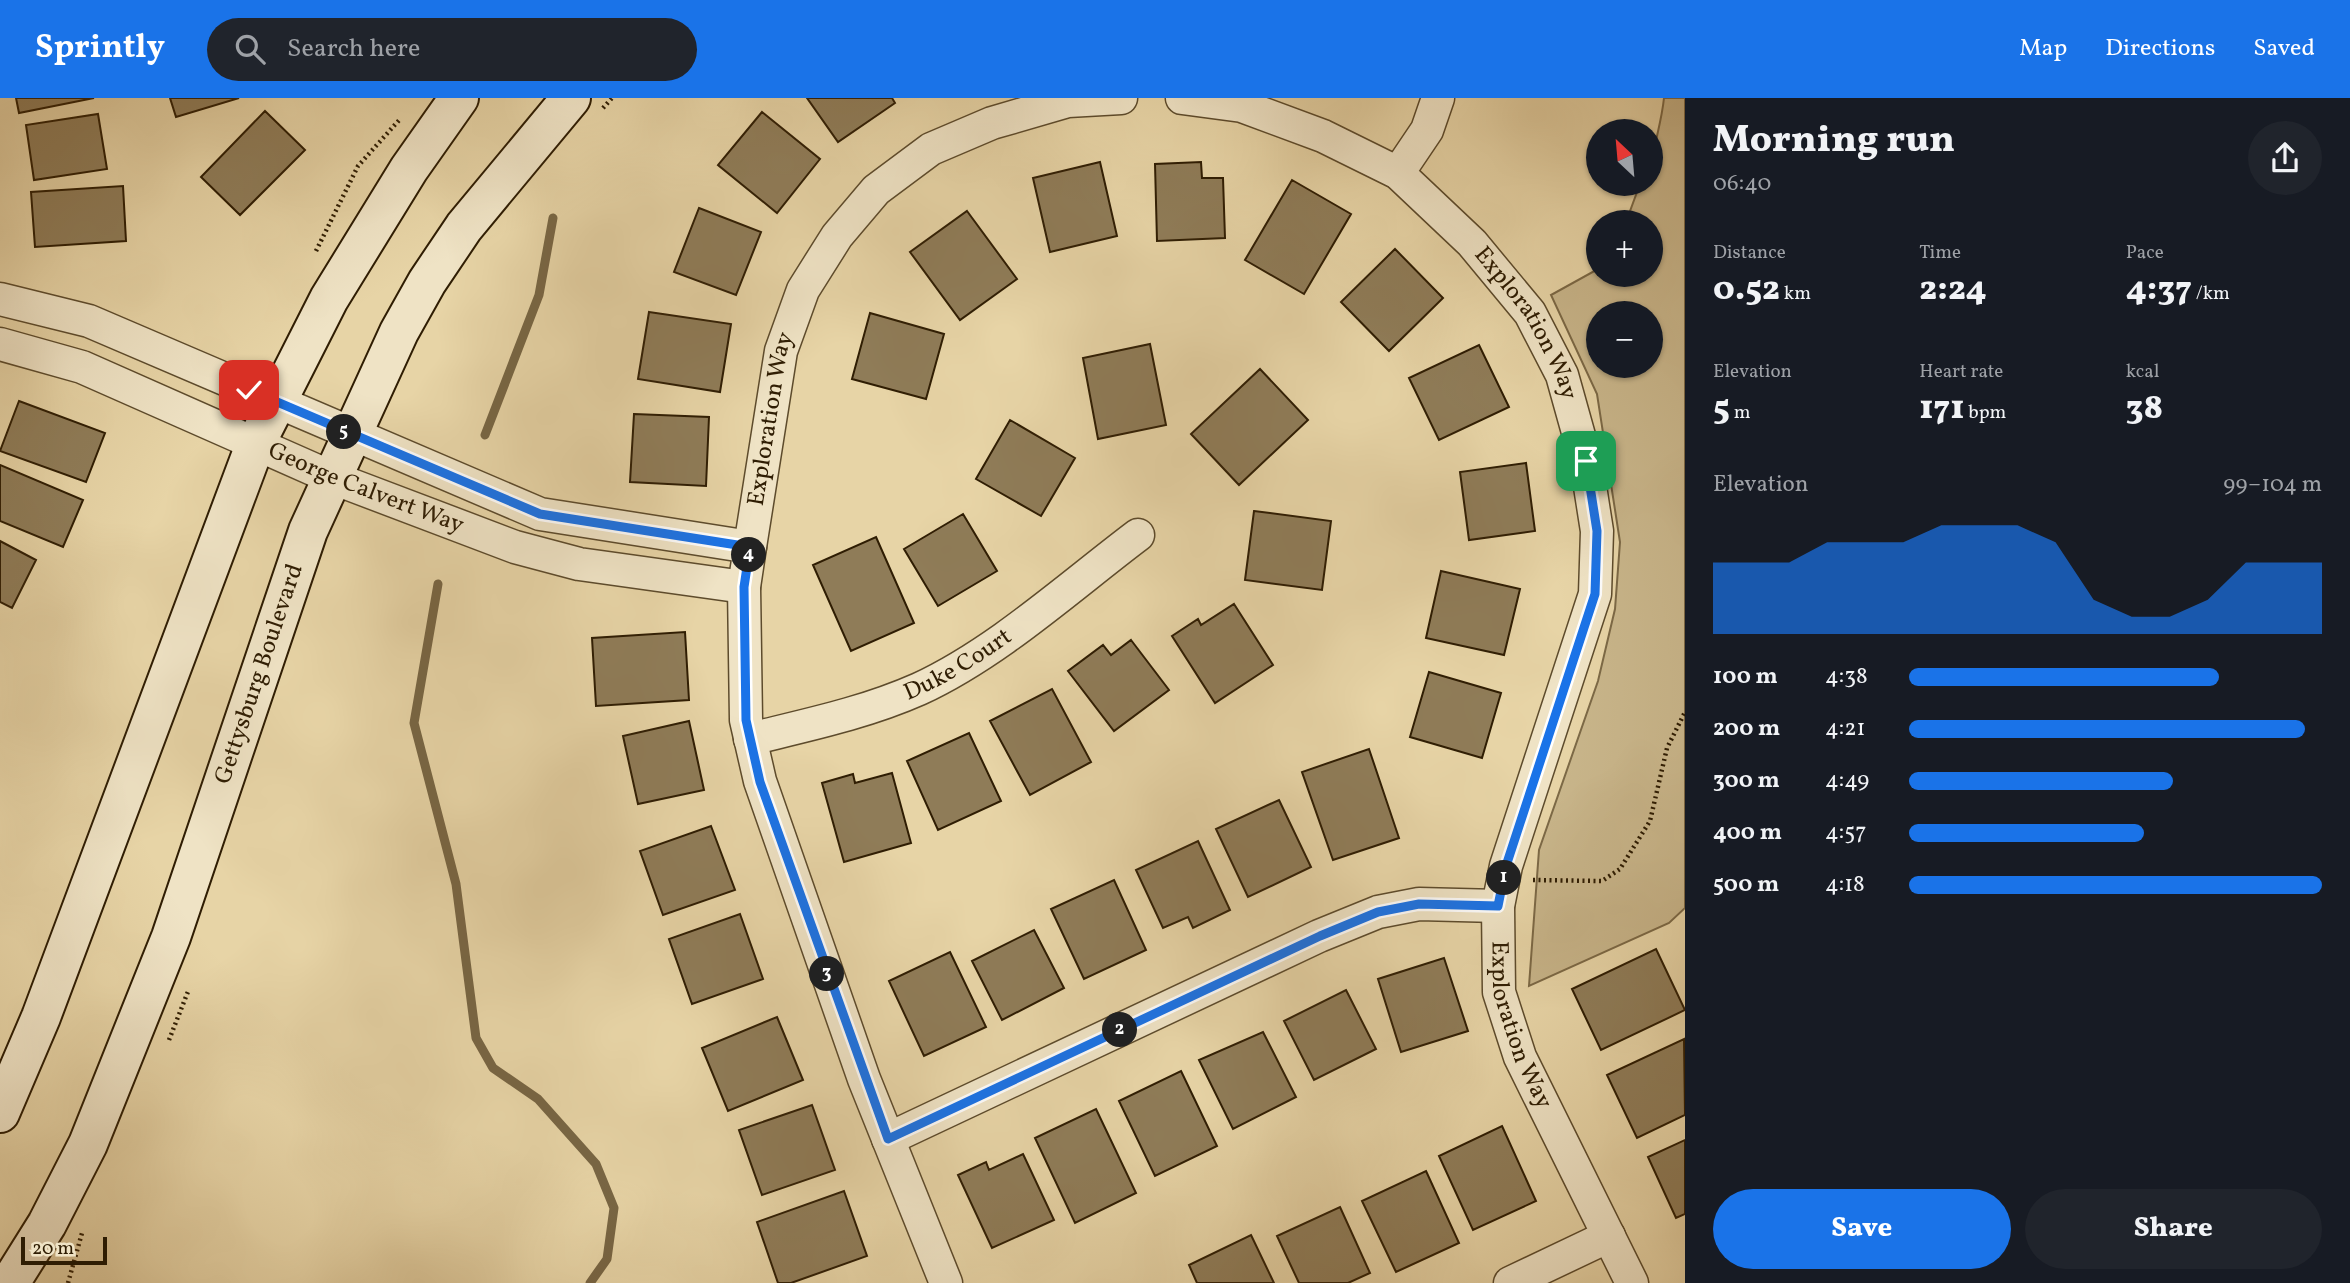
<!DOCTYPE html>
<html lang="en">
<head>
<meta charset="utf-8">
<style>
	:root { --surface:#171b24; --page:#20242c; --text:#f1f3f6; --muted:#9ea1a6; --accent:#1a73e8 }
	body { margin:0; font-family:Vollkorn,serif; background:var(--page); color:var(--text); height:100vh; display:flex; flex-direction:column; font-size:26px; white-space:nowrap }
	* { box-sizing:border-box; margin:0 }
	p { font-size:23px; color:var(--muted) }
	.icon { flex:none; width:38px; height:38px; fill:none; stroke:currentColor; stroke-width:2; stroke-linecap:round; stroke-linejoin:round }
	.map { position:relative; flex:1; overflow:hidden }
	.side { display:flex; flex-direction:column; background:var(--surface); width:665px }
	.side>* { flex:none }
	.needle { width:46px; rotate:334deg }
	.fabs { position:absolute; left:1586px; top:21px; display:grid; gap:14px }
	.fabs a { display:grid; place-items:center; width:77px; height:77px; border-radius:50%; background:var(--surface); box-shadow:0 2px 5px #0004; font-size:35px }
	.scale { position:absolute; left:21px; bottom:18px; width:86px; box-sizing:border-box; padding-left:7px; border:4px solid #2f1d03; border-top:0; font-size:19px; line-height:24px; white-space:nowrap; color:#2f1d03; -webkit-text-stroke:5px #efe3c5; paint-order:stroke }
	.pin { position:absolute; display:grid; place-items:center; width:60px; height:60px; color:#fff; margin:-30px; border-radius:14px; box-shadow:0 4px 10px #0006 }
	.km { position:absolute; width:35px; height:35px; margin:-18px; border-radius:50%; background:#222; color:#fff; font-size:19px; line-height:35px; text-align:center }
	.round { display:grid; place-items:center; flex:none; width:74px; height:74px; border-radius:37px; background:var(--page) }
	.headline { display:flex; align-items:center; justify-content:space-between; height:119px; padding:0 28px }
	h1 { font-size:38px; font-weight:800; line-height:52px }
	.stats { display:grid; grid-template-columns:repeat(3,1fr); gap:10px; height:119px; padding:7px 28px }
	.stats div { display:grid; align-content:center }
	.stats b { font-size:35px; font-weight:800 }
	.stats small { font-size:19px; font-weight:400 }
	.stats p { font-size:19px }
	.chart { height:196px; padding:14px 28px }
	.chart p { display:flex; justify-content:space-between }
	.chart svg { width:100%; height:126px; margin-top:7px; fill:var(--accent); opacity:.7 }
	.primary-button { display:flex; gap:14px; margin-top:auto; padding:14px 28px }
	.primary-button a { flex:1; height:80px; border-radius:42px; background:var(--accent); color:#fff; font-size:28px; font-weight:800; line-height:80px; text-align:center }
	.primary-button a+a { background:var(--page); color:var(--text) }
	ul { padding:0 28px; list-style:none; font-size:23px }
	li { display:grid; grid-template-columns:112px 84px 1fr; align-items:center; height:52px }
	li i { height:18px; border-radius:9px; background:var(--accent) }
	header { display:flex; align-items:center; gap:42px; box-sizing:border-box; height:98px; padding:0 35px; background:var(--accent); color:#fff }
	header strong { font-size:33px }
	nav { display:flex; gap:38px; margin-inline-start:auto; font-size:24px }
	.search { width:490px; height:63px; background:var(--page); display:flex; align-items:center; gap:18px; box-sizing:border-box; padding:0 24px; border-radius:38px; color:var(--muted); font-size:26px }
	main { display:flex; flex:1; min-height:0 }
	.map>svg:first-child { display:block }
	.green { fill:#c8b58a; stroke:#7c6946; stroke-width:2; fill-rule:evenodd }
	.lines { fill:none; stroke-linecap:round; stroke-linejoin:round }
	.stream { stroke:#786644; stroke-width:9 }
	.building { fill:#8f7c58; stroke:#2f1d03; stroke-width:2 }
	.street-casing { stroke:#5d4b2c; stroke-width:35 }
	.secondary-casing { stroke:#2f1d03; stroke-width:42 }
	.path { stroke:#2f1d03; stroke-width:4.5; stroke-dasharray:2 3.5; stroke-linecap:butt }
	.street { stroke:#efe3c5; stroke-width:32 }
	.secondary { stroke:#efe3c5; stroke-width:38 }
	.route-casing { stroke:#fff; stroke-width:14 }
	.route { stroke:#1a73e8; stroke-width:9 }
	.labels { text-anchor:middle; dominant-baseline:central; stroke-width:5; stroke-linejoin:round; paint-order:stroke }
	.street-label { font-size:24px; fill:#2f1d03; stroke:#efe3c5 }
</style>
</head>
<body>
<header>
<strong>Sprintly</strong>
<div class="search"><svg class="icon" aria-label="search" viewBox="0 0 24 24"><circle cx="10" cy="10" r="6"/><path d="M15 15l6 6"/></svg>Search here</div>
<nav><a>Map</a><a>Directions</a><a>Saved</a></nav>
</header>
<main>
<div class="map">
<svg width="1685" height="1185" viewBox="0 0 1685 1185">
	<rect width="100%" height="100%" fill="#e7d4a6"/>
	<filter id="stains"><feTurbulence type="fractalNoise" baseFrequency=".00286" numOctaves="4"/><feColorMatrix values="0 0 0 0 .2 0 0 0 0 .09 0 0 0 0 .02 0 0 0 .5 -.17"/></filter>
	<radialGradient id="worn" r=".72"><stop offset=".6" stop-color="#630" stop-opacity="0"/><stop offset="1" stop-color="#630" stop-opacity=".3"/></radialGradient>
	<!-- green -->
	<path class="green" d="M1664 0H1685V810L1669 825 1529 888 1539 752 1598 583 1615 511 1620 444 1597 296 1551 197 1598 171V177H1650V124H1626L1640 86H1650C1650 56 1661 30 1664 0ZM1598 215H1650V268H1598Z"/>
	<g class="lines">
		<!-- stream -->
		<path class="stream" d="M485 337 539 197 553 120
			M438 486 414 625 456 786 476 940 493 970 538 1001 596 1066 614 1110 607 1161 590 1185"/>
	</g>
	<!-- building -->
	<path class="building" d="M16 0H94L19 15Z
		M170 0H239L176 19Z
		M807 0H892L895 5 838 44Z
		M265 13 305 52 240 117 201 79Z
		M762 14 820 61 777 115 718 67Z
		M98 16 107 71 34 82 26 27Z
		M1100 64 1117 138 1050 154 1033 80Z
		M1201 64 1202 80H1223L1225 140 1157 143 1155 66Z
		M1292 82 1351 116 1304 196 1245 162Z
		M123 88 126 143 35 149 31 94Z
		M699 110 761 134 736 197 674 174Z
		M967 113 1017 181 960 222 910 154Z
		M1395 151 1443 200 1389 253 1341 204Z
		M649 214 731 226 720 294 638 281Z
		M870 215 944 236 926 301 852 281Z
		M1150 246 1166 327 1098 341 1083 260Z
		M1479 247 1509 309 1439 342 1409 280Z
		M1260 271 1308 322 1239 387 1191 336Z
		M19 303 105 335 86 384 0 353Z
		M634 316 709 319 706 388 630 384Z
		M1010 322 1075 360 1041 418 976 381Z
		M1526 365 1535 433 1469 442 1460 374Z
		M0 367 83 402 63 449 0 423Z
		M1254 413 1331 423 1322 492 1245 482Z
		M963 416 997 473 938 508 904 451Z
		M876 439 914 525 851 553 813 467Z
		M0 443 36 462 12 510 0 504Z
		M1441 473 1520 491 1504 557 1426 540Z
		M1234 506 1273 567 1215 605 1172 538 1198 521 1201 527Z
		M685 534 689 602 596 608 592 540Z
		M1131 542 1169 592 1114 633 1068 573 1103 547 1111 557Z
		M1429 574 1501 595 1482 660 1410 639Z
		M1052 591 1091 664 1030 697 990 623Z
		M689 623 704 692 638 706 623 638Z
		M969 635 1001 703 938 732 907 663Z
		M1369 651 1399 740 1333 762 1302 674Z
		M892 675 911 745 844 764 822 685 853 676 855 685Z
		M1279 702 1311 769 1248 799 1216 731Z
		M711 728 735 792 663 817 640 753Z
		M1198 743 1230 812 1193 830 1188 819 1163 830 1136 772Z
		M1114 782 1146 852 1084 881 1051 811Z
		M740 816 763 881 692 906 669 841Z
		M1034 832 1064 890 1002 922 972 863Z
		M1656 851 1685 912 1601 952 1572 891Z
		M950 854 986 929 924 958 889 883Z
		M1444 860 1468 933 1401 954 1378 881Z
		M1346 892 1376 951 1314 982 1284 923Z
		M777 919 803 982 728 1013 702 950Z
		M1263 934 1296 999 1233 1031 1199 962Z
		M1684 941 1685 1017 1637 1040 1607 977Z
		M1181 973 1217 1048 1155 1078 1119 1003Z
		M812 1007 835 1072 762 1097 739 1032Z
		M1096 1011 1136 1095 1075 1125 1035 1040Z
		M1502 1028 1536 1103 1473 1132 1439 1058Z
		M1685 1042V1116L1676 1120 1648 1059Z
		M1023 1056 1054 1122 992 1150 958 1077 986 1064 989 1072Z
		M1426 1073 1459 1145 1396 1174 1362 1103Z
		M844 1093 867 1158 791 1185H778L757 1124Z
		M1340 1109 1370 1175 1348 1185H1299L1277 1138Z
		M1251 1137 1274 1185H1197L1189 1167Z"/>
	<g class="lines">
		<defs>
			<g id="street">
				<path id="s1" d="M1182 0 1242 8 1323 38 1398 75 1472 145 1530 215 1562 277 1586 363 1597 433 1595 496 1506 768 1498 808 1499 894 1520 959 1632 1185"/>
				<path d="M1398 75 1427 32 1438 0"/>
				<path d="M0 201 89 223 540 416 750 449"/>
				<path id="s2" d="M0 246 82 269 333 380 515 449 579 466 744 489"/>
				<path id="s3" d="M750 641C807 627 865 615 919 591 997 555 1069 489 1138 437"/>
				<path d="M888 1041 1319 838 1378 814 1419 806 1498 808"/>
				<path id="s4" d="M946 1185 864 981 760 683 746 622 744 489 750 449 781 253 803 192 837 138 876 92 931 51 992 25 1068 3 1121 0"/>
				<path d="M1510 1185 1609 1138"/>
			</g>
			<g id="secondary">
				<path d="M0 1015 41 919 255 347 329 201 409 71 459 0"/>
				<path id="s5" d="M10 1185 47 1126 88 1046 171 839 308 433 399 234 427 184 464 129 571 0"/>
			</g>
		</defs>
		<!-- street casing -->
		<use href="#street" class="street-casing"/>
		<!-- secondary casing -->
		<use href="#secondary" class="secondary-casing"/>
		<!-- path -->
		<path class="path" d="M603 10 612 0
			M316 153 358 68 401 20
			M1533 782 1602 783 1620 771 1650 723 1667 650 1685 614
			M169 942 189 891
			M68 1185 82 1135"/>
		<!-- street -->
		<use href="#street" class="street"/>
		<!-- secondary -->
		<use href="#secondary" class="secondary"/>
	</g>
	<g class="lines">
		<defs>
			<path id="route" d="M249 292 540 416 750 449 744 489 746 622 760 684 888 1041 1320 838 1378 814 1419 806 1498 808 1506 768 1595 496 1597 433 1586 363"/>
		</defs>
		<!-- route casing -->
		<use href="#route" class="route-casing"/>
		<!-- route -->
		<use href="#route" class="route"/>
	</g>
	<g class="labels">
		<!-- street labels -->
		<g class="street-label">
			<text stroke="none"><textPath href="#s1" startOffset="430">Exploration Way</textPath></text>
			<text stroke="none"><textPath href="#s4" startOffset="901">Exploration Way</textPath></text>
			<text stroke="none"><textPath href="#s2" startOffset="394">George Calvert Way</textPath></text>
			<text stroke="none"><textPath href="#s3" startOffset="222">Duke Court</textPath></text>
			<text stroke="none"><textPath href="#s5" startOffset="660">Gettysburg Boulevard</textPath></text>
			<text stroke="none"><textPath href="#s1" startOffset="1166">Exploration Way</textPath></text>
		</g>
	</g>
	<rect width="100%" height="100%" filter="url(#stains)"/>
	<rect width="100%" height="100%" fill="url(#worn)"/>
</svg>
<div class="fabs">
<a><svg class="needle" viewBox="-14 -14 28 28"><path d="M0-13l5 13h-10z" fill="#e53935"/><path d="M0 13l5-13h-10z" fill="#9ea1a6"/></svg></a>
<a>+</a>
<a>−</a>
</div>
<div class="scale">20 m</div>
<div class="pin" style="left:1586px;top:363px;background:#1e9e55"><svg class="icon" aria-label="arrive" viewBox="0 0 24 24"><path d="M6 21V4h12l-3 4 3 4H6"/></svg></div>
<div class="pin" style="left:249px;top:292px;background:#d93025"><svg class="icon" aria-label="check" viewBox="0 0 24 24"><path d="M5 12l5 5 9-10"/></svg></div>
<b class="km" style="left:1504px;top:780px">1</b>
<b class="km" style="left:1120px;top:932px">2</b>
<b class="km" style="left:827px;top:876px">3</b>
<b class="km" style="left:749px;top:457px">4</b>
<b class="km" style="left:344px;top:334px">5</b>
</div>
<section class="side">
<div class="headline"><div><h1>Morning run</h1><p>06:40</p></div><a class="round"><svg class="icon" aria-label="share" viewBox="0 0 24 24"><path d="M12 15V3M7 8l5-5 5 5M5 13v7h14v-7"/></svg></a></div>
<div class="stats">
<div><p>Distance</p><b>0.52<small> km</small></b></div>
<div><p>Time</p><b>2:24</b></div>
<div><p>Pace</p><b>4:37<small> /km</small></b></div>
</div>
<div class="stats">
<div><p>Elevation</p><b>5<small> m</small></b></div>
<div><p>Heart rate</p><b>171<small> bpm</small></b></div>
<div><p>kcal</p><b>38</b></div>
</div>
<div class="chart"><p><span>Elevation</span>99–104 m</p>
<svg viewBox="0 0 160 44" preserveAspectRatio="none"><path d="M0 44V19L10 19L20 19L30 12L40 12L50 12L60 6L70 6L80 6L90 12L100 32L110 38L120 38L130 32L140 19L150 19L160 19V44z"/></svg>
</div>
<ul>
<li><b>100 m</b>4:38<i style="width:75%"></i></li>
<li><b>200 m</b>4:21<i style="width:96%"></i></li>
<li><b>300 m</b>4:49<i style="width:64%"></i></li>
<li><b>400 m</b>4:57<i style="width:57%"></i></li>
<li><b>500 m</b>4:18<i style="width:100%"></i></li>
</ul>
<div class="primary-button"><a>Save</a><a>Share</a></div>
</section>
</main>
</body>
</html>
